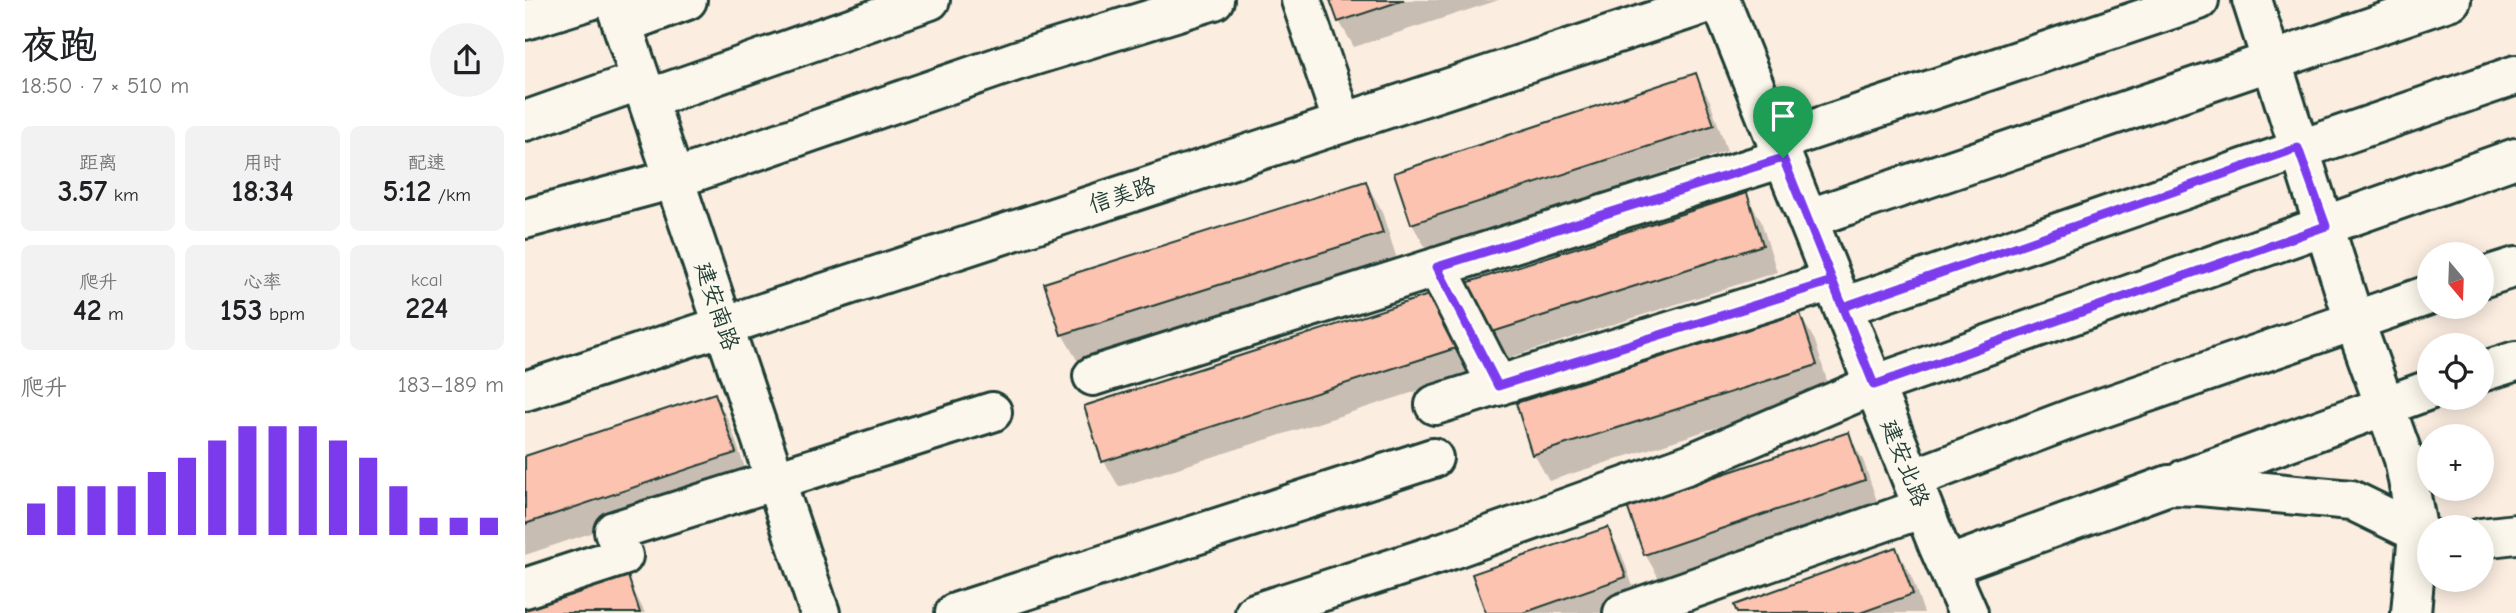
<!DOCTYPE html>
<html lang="zh">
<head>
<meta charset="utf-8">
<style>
	:root { --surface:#fff; --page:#f2f2f2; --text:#202124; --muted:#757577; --accent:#7c3aed }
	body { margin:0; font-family:"Comic Neue","LXGW WenKai TC",sans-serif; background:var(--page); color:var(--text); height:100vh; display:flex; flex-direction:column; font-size:26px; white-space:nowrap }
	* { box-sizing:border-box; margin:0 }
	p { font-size:23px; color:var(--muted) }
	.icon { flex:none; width:38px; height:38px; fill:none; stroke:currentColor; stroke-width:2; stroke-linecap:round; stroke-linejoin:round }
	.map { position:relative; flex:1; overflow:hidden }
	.drawer { display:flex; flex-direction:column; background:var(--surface); width:525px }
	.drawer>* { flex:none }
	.needle { width:46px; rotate:161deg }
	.tools { position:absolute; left:1892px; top:242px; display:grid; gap:14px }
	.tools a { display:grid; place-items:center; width:77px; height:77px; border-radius:50%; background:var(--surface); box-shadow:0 4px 18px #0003; font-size:35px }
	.pin { position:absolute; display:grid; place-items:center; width:60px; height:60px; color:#fff; margin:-72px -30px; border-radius:50% 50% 50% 0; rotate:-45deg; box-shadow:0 0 7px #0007 }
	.pin .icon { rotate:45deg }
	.round { display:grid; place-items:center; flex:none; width:74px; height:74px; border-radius:37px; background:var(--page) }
	.head { display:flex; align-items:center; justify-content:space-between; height:119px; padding:0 21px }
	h1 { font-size:38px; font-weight:700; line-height:52px }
	.figures { display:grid; grid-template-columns:repeat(3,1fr); gap:10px; height:119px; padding:7px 21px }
	.figures div { display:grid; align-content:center; border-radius:10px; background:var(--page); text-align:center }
	.figures b { font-size:30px; font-weight:700 }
	.figures small { font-size:19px; font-weight:400 }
	.figures p { font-size:19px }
	.chart { height:196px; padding:14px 21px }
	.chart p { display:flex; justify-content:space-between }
	.chart svg { width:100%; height:126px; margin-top:7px; stroke:var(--accent); stroke-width:6 }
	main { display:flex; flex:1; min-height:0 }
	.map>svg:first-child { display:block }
	.shadow { fill:#0003 }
	.building { fill:#fbc3b0; stroke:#1f3d34; stroke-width:2 }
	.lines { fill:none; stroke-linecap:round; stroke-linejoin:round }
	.minor-casing { stroke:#1f3d34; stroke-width:44 }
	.minor { stroke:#fbf7ec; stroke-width:38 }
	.route-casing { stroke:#fff; stroke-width:14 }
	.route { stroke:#7c3aed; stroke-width:9 }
	.labels { text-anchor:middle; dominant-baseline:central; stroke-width:7; stroke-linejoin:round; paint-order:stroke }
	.street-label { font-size:23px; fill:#1f3d34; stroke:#fbf7ec }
</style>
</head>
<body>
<main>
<section class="drawer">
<div class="head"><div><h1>夜跑</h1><p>18:50 · 7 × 510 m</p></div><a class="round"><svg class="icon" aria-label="share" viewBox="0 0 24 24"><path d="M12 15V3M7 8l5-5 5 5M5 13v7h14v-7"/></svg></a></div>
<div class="figures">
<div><p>距离</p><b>3.57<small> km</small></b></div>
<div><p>用时</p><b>18:34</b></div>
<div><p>配速</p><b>5:12<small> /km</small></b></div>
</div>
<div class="figures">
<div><p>爬升</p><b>42<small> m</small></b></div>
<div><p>心率</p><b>153<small> bpm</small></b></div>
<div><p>kcal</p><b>224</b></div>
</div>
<div class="chart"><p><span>爬升</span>183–189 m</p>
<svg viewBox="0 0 160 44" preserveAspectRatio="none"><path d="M5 44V33M15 44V27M25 44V27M35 44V27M45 44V22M55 44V17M65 44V11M75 44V6M85 44V6M95 44V6M105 44V11M115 44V17M125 44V27M135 44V38M145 44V38M155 44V38"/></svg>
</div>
</section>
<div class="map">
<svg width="1991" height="613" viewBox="0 0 1991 613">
	<rect width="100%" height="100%" fill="#fbede0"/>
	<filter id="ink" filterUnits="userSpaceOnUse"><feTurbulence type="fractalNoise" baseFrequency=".0143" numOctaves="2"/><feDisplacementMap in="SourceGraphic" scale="14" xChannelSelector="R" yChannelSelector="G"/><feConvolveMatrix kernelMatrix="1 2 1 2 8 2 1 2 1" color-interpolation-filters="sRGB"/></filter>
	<g filter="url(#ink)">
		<!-- shadow -->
		<path class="shadow" d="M807 0H974L829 47 814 21Z
			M1170 75 1185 101 1202 151 902 250 887 224 871 174Z
			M841 183 856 209 872 259 552 360 537 334Z
			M1221 195 1236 221 1252 272 971 362 956 335Z
			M1275 315 1290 341 1305 391 1024 481 1009 454Z
			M928 320 945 374 594 487 579 461Z
			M189 395 204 421 224 480 0 555V458Z
			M1323 434 1338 460 1354 507 1135 580 1120 554Z
			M1082 529 1097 555 1114 604 1088 613H963Z
			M1371 549 1386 575 1399 613H1214Z
			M102 578 120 613H0V612Z"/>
		<!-- building -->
		<path class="building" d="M805 0H879L813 22Z
			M1171 73 1189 125 886 224 869 173Z
			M841 181 858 233 536 335 519 283Z
			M1222 193 1238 245 955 336 938 284Z
			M913 292 931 348 577 462 559 406Z
			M1275 313 1292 365 1007 455 991 403Z
			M190 393 211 453 0 524V456Z
			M1324 432 1340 480 1119 555 1102 506Z
			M1083 527 1101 577 998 613H961L947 574Z
			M1371 547 1388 594 1335 613H1212L1209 605Z
			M103 576 115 613H0V610Z"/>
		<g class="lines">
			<defs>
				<path id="minor" d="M89 0 295 613
					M776 0 818 123
					M1195 0 1413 545 1443 613
					M1727 0 1829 320 1879 459 1893 533 1886 613
					M0 20 65 0
					M97 24 162 0
					M122 97 143 92 405 0
					M0 121 116 80
					M1251 142 1674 0
					M0 219 149 179 494 60 689 0
					M1282 219 1926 0
					M912 267 973 386
					M1956 278 1991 267
					M1318 307 1991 75
					M1956 372 1991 361
					M568 376 1258 158
					M0 391 1193 0
					M910 405 1307 281
					M1387 479 1548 418 1904 295
					M1660 479 1904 390
					M1956 538 1991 534
					M1422 566 1644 485 1675 486 1826 500 1904 538
					M0 588 98 556 89 531 467 412
					M430 613 908 458
					M730 613 913 554 1164 464 1349 385 1991 158
					M1098 613 1398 508"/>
			</defs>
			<!-- minor casing -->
			<use href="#minor" class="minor-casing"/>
			<!-- minor -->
			<use href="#minor" class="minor"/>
		</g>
	</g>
	<g class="lines" filter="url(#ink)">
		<defs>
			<path id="route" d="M1258 158 912 267 973 386 1307 281 1349 385 1801 226 1773 148 1318 307 1258 158"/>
		</defs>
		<!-- route casing -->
		<use href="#route" class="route-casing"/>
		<!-- route -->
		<use href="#route" class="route"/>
	</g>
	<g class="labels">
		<!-- street labels -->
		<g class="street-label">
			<text transform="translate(597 195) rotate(-18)">信美路</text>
			<text transform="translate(192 306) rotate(71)">建安南路</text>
			<text transform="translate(1380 463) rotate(68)">建安北路</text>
		</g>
	</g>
</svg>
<div class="tools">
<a><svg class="needle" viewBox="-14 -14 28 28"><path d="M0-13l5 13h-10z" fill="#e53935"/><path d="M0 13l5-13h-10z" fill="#757577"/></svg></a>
<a><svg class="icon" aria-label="locate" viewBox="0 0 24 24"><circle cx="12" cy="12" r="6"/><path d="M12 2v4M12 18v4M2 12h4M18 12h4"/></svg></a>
<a>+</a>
<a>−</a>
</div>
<div class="pin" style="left:1258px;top:158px;background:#1e9e55"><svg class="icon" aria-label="arrive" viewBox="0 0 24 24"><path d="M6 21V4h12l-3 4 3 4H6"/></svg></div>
</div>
</main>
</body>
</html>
